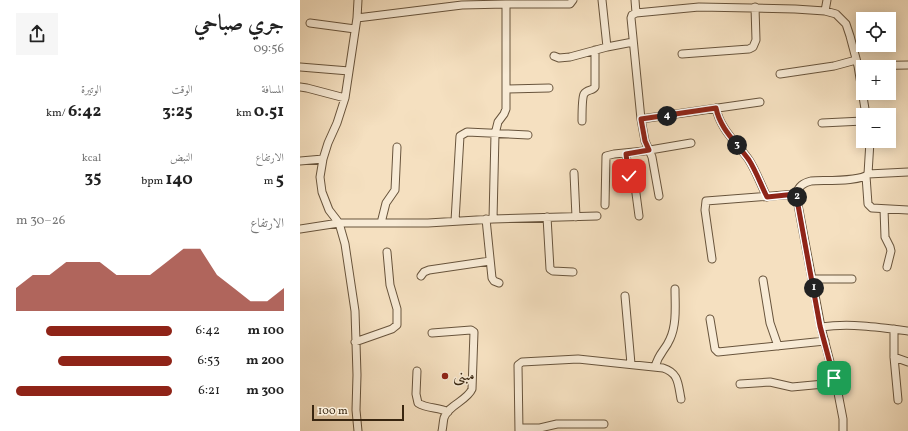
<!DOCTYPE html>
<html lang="ar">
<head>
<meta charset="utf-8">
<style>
	:root { --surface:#fff; --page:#f6f6f6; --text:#222; --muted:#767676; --accent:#8f2418 }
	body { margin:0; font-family:Vollkorn,Amiri,serif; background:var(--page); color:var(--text); direction:rtl; height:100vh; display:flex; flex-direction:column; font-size:15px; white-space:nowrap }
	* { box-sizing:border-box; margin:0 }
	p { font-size:13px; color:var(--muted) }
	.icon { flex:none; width:22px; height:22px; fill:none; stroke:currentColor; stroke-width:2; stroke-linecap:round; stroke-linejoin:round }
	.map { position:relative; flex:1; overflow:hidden; direction:ltr }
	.side { display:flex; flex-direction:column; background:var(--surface); width:300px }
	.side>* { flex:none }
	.buttons { position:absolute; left:556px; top:12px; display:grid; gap:8px }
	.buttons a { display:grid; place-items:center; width:40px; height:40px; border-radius:0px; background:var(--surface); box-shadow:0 2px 10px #0003; font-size:20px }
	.scale { position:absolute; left:12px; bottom:10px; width:92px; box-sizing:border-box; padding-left:4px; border:2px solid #392610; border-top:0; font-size:11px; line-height:14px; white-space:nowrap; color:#392610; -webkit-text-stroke:3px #f8ebd6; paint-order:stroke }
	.pin { position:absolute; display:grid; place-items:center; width:34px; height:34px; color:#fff; margin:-17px; border-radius:8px; box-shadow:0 2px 6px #0006 }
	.km { position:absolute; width:20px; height:20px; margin:-10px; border-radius:50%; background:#222; color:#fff; font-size:11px; line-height:20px; text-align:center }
	.round { display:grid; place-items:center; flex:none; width:42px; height:42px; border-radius:0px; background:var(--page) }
	.head { display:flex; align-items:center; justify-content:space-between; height:68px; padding:0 16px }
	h1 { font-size:22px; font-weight:700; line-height:30px }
	.stats { display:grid; grid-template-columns:repeat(3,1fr); gap:6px; height:68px; padding:4px 16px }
	.stats div { display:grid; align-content:center }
	.stats b { font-size:17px; font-weight:700 }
	.stats small { font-size:11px; font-weight:400 }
	.stats p { font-size:11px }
	.chart { height:112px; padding:8px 16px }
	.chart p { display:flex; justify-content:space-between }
	.chart svg { width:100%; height:72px; margin-top:4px; fill:var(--accent); opacity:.7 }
	ul { padding:0 16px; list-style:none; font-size:13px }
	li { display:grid; grid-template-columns:64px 48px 1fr; align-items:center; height:30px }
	li i { height:10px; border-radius:5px; background:var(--accent) }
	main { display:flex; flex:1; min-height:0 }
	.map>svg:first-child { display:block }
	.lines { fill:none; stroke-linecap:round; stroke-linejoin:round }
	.minor-casing { stroke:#68543c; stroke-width:9 }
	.minor { stroke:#f8ebd6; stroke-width:7 }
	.route-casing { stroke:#fff; stroke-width:8 }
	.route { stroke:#8f2418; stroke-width:5 }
	.poi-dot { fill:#8f2418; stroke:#f8ebd6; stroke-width:1.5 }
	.labels { text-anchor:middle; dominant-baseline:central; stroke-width:3; stroke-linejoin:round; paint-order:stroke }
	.poi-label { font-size:16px; fill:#392610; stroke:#f8ebd6; text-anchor:start }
</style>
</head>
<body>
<main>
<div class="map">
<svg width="608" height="431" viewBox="0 0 608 431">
	<rect width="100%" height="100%" fill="#f5e0c0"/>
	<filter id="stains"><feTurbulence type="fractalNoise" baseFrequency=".005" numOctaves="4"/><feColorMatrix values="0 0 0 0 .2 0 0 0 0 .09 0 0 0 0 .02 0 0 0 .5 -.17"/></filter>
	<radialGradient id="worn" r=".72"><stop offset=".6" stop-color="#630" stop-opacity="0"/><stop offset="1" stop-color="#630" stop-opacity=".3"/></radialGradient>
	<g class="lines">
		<defs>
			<path id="minor" d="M58 0 57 18 45 98 37 123 28 143 23 159 20 177 22 192 29 210 39 223 45 244 55 311 57 375 56 410 58 431
				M302 0 307 47
				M335 0 336 13
				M206 4V89L249 88
				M525 11 527 0
				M57 18 162 5 206 4H270L273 0
				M10 23 55 29
				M382 54 449 49 453 47 456 40 455 7
				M254 56 259 58 270 57 307 47 333 42
				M558 66 608 65
				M0 67 49 71
				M480 74 534 66 556 60
				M0 87 7 88 45 98
				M416 108C420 129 437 143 449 160 456 171 461 185 467 197
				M341 119 460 102
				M282 121C282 115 282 98 284 94 287 89 293 91 295 87V50
				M522 123 563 121
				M326 154 329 176 335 186 339 216
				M0 161 23 159
				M274 173 276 217
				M568 174 570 141
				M566 176 568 204 572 208 608 210
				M359 196 352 157 345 141 341 119 331 18 332 15 336 13 399 7 495 9 525 11 536 14 546 24 550 36 558 66 566 115
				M305 205 306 156 314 154 344 151 391 143
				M584 209 585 237 590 247 591 251 587 267
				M247 217 250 269 253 271 273 272
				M186 219 192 278 194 281 199 283
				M193 219 195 134 198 122 204 114 206 109V89
				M155 221 160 136 167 132 228 135
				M81 223 86 203 95 190 97 147
				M0 229 39 223H128L193 219 297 216
				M412 259 405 210 406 201 496 194
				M121 276 124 272 129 270 190 261
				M512 279H552
				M463 280 470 323 478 346
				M325 296 331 364
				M410 319 415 349 418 352 525 341
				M521 327C550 323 578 327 608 331
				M594 329V357L598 400
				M132 333 171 330 174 332 172 389C167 401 148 405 144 418 143 422 143 427 142 431
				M55 342 92 329 97 325V309L90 285 87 252
				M594 357 608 362
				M355 367C359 352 365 351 370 339 377 324 375 305 375 289
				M117 371 116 394 118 403C127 409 139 407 148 412
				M440 384 470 382 492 387 535 383
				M219 428H240L257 424H304
				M219 431 218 365 222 362 278 359 363 368C379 373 378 384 381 399
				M543 431V419L538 393 521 327 496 194C499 186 503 183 511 181 523 180 561 182 568 174L608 172"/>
		</defs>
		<!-- minor casing -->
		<use href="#minor" class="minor-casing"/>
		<!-- minor -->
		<use href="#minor" class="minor"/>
	</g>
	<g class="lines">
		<defs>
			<path id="route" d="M329 176 326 154 349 150 345 141 341 119 416 108C420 129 437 143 449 160 456 171 461 185 467 197L496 194 520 326 534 378"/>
		</defs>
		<!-- route casing -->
		<use href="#route" class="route-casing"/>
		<!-- route -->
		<use href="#route" class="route"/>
	</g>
	<!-- markers -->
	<circle class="poi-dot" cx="145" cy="376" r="4"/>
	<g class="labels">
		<!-- poi labels -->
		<g class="poi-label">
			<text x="153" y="376">مبنى</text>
		</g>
	</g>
	<rect width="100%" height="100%" filter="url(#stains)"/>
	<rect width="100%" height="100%" fill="url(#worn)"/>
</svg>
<div class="buttons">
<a><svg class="icon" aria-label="locate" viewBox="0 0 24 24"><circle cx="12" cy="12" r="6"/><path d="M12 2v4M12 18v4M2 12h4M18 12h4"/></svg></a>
<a>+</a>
<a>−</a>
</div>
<div class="scale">100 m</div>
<div class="pin" style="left:534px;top:378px;background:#1e9e55"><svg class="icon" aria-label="arrive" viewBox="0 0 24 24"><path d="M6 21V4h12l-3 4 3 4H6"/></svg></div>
<div class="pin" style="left:329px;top:176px;background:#d93025"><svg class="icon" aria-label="check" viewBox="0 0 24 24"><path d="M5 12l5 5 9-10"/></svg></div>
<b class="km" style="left:514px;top:288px">1</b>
<b class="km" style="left:497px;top:197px">2</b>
<b class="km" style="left:437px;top:145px">3</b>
<b class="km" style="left:367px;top:116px">4</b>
</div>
<section class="side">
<div class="head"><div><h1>جري صباحي</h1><p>09:56</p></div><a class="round"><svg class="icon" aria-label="share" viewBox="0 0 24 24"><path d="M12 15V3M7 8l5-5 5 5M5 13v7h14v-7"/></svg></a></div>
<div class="stats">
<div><p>المسافة</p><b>0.51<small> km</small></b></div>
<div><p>الوقت</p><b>3:25</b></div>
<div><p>الوتيرة</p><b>6:42<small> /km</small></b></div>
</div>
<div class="stats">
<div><p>الارتفاع</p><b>5<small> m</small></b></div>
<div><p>النبض</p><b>140<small> bpm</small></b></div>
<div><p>kcal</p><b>35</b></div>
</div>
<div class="chart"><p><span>الارتفاع</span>26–30 m</p>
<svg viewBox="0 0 160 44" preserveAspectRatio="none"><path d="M0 44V30L10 22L20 22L30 14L40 14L50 14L60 22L70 22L80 22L90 14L100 6L110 6L120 22L130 30L140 38L150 38L160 30V44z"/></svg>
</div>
<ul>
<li><b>100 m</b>6:42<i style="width:81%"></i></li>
<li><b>200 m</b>6:53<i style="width:73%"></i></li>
<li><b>300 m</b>6:21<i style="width:100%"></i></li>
</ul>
</section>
</main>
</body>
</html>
